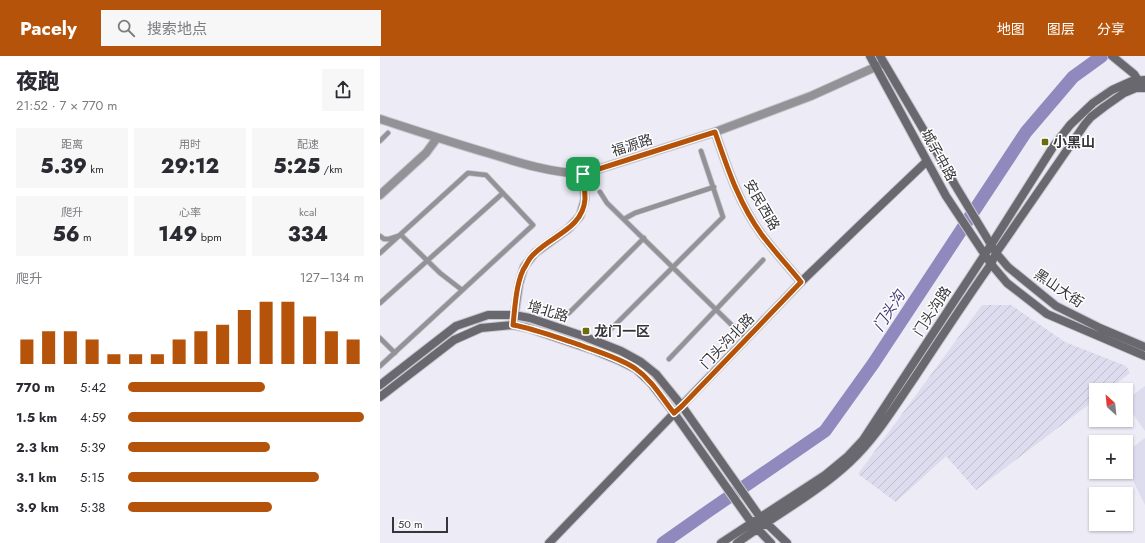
<!DOCTYPE html>
<html lang="zh">
<head>
<meta charset="utf-8">
<style>
	:root { --surface:#fff; --page:#f7f7f7; --text:#2b2b33; --muted:#7c7c81; --accent:#b45309 }
	body { margin:0; font-family:Jost,"Noto Sans SC",sans-serif; background:var(--page); color:var(--text); height:100vh; display:flex; flex-direction:column; font-size:15px; white-space:nowrap }
	* { box-sizing:border-box; margin:0 }
	p { font-size:13px; color:var(--muted) }
	.icon { flex:none; width:22px; height:22px; fill:none; stroke:currentColor; stroke-width:2; stroke-linecap:round; stroke-linejoin:round }
	.map { position:relative; flex:1; overflow:hidden }
	.side { display:flex; flex-direction:column; background:var(--surface); width:380px }
	.side>* { flex:none }
	.needle { width:26px; rotate:333deg }
	.tools { position:absolute; left:709px; top:327px; display:grid; gap:8px }
	.tools a { display:grid; place-items:center; width:44px; height:44px; border-radius:0px; background:var(--surface); box-shadow:0 1px 3px #0004; font-size:20px }
	.scale { position:absolute; left:12px; bottom:10px; width:56px; box-sizing:border-box; padding-left:4px; border:2px solid #36353a; border-top:0; font-size:11px; line-height:14px; white-space:nowrap; color:#36353a; -webkit-text-stroke:3px #fff; paint-order:stroke }
	.pin { position:absolute; display:grid; place-items:center; width:34px; height:34px; color:#fff; margin:-17px; border-radius:8px; box-shadow:0 2px 6px #0006 }
	.round { display:grid; place-items:center; flex:none; width:42px; height:42px; border-radius:0px; background:var(--page) }
	.head { display:flex; align-items:center; justify-content:space-between; height:68px; padding:0 16px }
	h1 { font-size:22px; font-weight:800; line-height:30px }
	.figures { display:grid; grid-template-columns:repeat(3,1fr); gap:6px; height:68px; padding:4px 16px }
	.figures div { display:grid; align-content:center; border-radius:0px; background:var(--page); text-align:center }
	.figures b { font-size:20px; font-weight:800 }
	.figures small { font-size:11px; font-weight:400 }
	.figures p { font-size:11px }
	.chart { height:112px; padding:8px 16px }
	.chart p { display:flex; justify-content:space-between }
	.chart svg { width:100%; height:72px; margin-top:4px; stroke:var(--accent); stroke-width:6 }
	ul { padding:0 16px; list-style:none; font-size:13px }
	li { display:grid; grid-template-columns:64px 48px 1fr; align-items:center; height:30px }
	li i { height:10px; border-radius:5px; background:var(--accent) }
	header { display:flex; align-items:center; gap:24px; box-sizing:border-box; height:56px; padding:0 20px; background:var(--accent); color:#fff }
	header strong { font-size:19px }
	nav { display:flex; gap:22px; margin-inline-start:auto; font-size:14px }
	.search { width:280px; height:36px; background:var(--page); display:flex; align-items:center; gap:10px; box-sizing:border-box; padding:0 14px; border-radius:0px; color:var(--muted); font-size:15px }
	main { display:flex; flex:1; min-height:0 }
	.map>svg:first-child { display:block }
	.built { fill:#dddcee }
	.industrial { fill:url(#industrial-furrows) }
	.lines { fill:none; stroke-linecap:round; stroke-linejoin:round }
	.river { stroke:#9089bd; stroke-width:13 }
	.lane-casing { stroke:#c8c7d0; stroke-width:6 }
	.street-casing { stroke:#c8c7d0; stroke-width:10 }
	.secondary-casing { stroke:#c8c7d0; stroke-width:10 }
	.lane { stroke:#939297; stroke-width:4.5 }
	.street { stroke:#939297; stroke-width:8 }
	.secondary { stroke:#68686e; stroke-width:8 }
	.route-casing { stroke:#fff; stroke-width:8 }
	.route { stroke:#b45309; stroke-width:5 }
	.poi-dot { fill:#6c6c0c; stroke:#fff; stroke-width:1.5 }
	.labels { text-anchor:middle; dominant-baseline:central; stroke-width:3; stroke-linejoin:round; paint-order:stroke }
	.poi-label { font-size:14px; font-weight:bold; fill:#36353a; stroke:#fff; text-anchor:start }
	.street-label { font-size:14px; fill:#36353a; stroke:#fff }
	.water-label { font-size:15px; font-style:italic; fill:#443778; stroke:#fff }
</style>
</head>
<body>
<header>
<strong>Pacely</strong>
<div class="search"><svg class="icon" aria-label="search" viewBox="0 0 24 24"><circle cx="10" cy="10" r="6"/><path d="M15 15l6 6"/></svg>搜索地点</div>
<nav><a>地图</a><a>图层</a><a>分享</a></nav>
</header>
<main>
<section class="side">
<div class="head"><div><h1>夜跑</h1><p>21:52 · 7 × 770 m</p></div><a class="round"><svg class="icon" aria-label="share" viewBox="0 0 24 24"><path d="M12 15V3M7 8l5-5 5 5M5 13v7h14v-7"/></svg></a></div>
<div class="figures">
<div><p>距离</p><b>5.39<small> km</small></b></div>
<div><p>用时</p><b>29:12</b></div>
<div><p>配速</p><b>5:25<small> /km</small></b></div>
</div>
<div class="figures">
<div><p>爬升</p><b>56<small> m</small></b></div>
<div><p>心率</p><b>149<small> bpm</small></b></div>
<div><p>kcal</p><b>334</b></div>
</div>
<div class="chart"><p><span>爬升</span>127–134 m</p>
<svg viewBox="0 0 160 44" preserveAspectRatio="none"><path d="M5 44V29M15 44V24M25 44V24M35 44V29M45 44V38M55 44V38M65 44V38M75 44V29M85 44V24M95 44V20M105 44V11M115 44V6M125 44V6M135 44V15M145 44V24M155 44V29"/></svg>
</div>
<ul>
<li><b>770 m</b>5:42<i style="width:58%"></i></li>
<li><b>1.5 km</b>4:59<i style="width:100%"></i></li>
<li><b>2.3 km</b>5:39<i style="width:60%"></i></li>
<li><b>3.1 km</b>5:15<i style="width:81%"></i></li>
<li><b>3.9 km</b>5:38<i style="width:61%"></i></li>
</ul>
</section>
<div class="map">
<svg width="765" height="487" viewBox="0 0 765 487">
	<defs>
		<pattern id="industrial-furrows" width="10" height="10" patternUnits="userSpaceOnUse"><rect width="10" height="10" fill="#dddcee"/><path d="M-1 1l2-2M0 10L10 0M9 11l2-2" fill="none" stroke="#bebdcd"/></pattern>
	</defs>
	<rect width="100%" height="100%" fill="#ecebf6"/>
	<!-- built -->
	<path class="built" d="M765 330V375L746 348V344Z
		M765 382V449L746 410V396Z"/>
	<!-- industrial -->
	<path class="industrial" d="M602 249H631L685 286 746 310 750 317 728 334H716V343L596 434 566 400 516 446 478 418Z"/>
	<g class="lines">
		<!-- river -->
		<path class="river" d="M283 487 330 454 445 375 493 308 646 76 693 21 722 0"/>
		<defs>
			<path id="lane" d="M0 85 8 77
				M220 136 227 147 366 283
				M244 163 255 157 334 131
				M0 180 4 183H9L21 179 60 217 82 234
				M0 197 88 117 106 119 153 169 0 310
				M0 247 123 137
				M189 257 264 182
				M229 275 343 161 321 95
				M0 282 15 297
				M289 303 383 204"/>
			<path id="street" d="M0 63C37 75 73 87 111 98 143 108 169 116 203 118L335 76 431 40 502 8
				M335 76C347 111 359 148 382 179 394 195 408 210 421 226
				M0 139 46 97 57 82
				M133 269 139 228 144 211 155 197 188 173 200 160 205 143 203 118"/>
			<path id="secondary" d="M490 0 566 140 611 208 627 227 667 258 765 300
				M500 0 556 95 575 129 616 197 628 211 676 250 720 272 765 291
				M732 0 754 18 760 27
				M0 329 76 270 108 259H134L150 262 203 280 241 295 261 306 276 318 302 350 380 461 407 487
				M0 341 74 284 101 272 133 269 148 272 216 295 238 304 256 313 270 326 294 357 371 466 391 487
				M169 487 421 226 480 169 547 105
				M341 487 445 419 468 400 483 384 611 189 673 91 690 69 713 47 732 34 752 25 765 24
				M357 487C394 460 437 437 470 406 496 382 515 350 535 321 560 283 585 245 611 208L616 197 705 68 711 61 724 51 744 37 756 32H765"/>
		</defs>
		<!-- lane casing -->
		<use href="#lane" class="lane-casing"/>
		<!-- street casing -->
		<use href="#street" class="street-casing"/>
		<!-- secondary casing -->
		<use href="#secondary" class="secondary-casing"/>
		<!-- lane -->
		<use href="#lane" class="lane"/>
		<!-- street -->
		<use href="#street" class="street"/>
		<!-- secondary -->
		<use href="#secondary" class="secondary"/>
	</g>
	<g class="lines">
		<defs>
			<path id="route" d="M335 76C347 111 359 148 382 179 394 195 408 210 421 226L302 350 294 357C282 342 272 324 256 313 240 302 218 296 200 289 178 282 156 273 133 269 135 252 136 223 146 209 148 205 151 200 155 197 173 179 203 172 205 143 205 135 204 126 203 118Z"/>
		</defs>
		<!-- route casing -->
		<use href="#route" class="route-casing"/>
		<!-- route -->
		<use href="#route" class="route"/>
	</g>
	<!-- markers -->
	<g class="poi-dot">
		<rect x="661" y="82" width="8" height="8" rx="2"/>
		<rect x="202" y="271" width="8" height="8" rx="2"/>
	</g>
	<g class="labels">
		<!-- poi labels -->
		<g class="poi-label">
			<text x="673" y="86">小黑山</text>
			<text x="214" y="275">龙门一区</text>
		</g>
		<!-- street labels -->
		<g class="street-label">
			<text transform="translate(252 89) rotate(-18)">福源路</text>
			<text transform="translate(559 99) rotate(61)">城子中路</text>
			<text transform="translate(382 149) rotate(60)">安民西路</text>
			<text transform="translate(679 232) rotate(34)">黑山大街</text>
			<text transform="translate(168 255) rotate(17)">增北路</text>
			<text transform="translate(552 255) rotate(-57)">门头沟路</text>
			<text transform="translate(347 285) rotate(-46)">门头沟北路</text>
		</g>
		<!-- water labels -->
		<g class="water-label">
			<text transform="translate(509 255) rotate(-57)">门头沟</text>
		</g>
	</g>
</svg>
<div class="tools">
<a><svg class="needle" viewBox="-14 -14 28 28"><path d="M0-13l5 13h-10z" fill="#e53935"/><path d="M0 13l5-13h-10z" fill="#7c7c81"/></svg></a>
<a>+</a>
<a>−</a>
</div>
<div class="scale">50 m</div>
<div class="pin" style="left:203px;top:118px;background:#1e9e55"><svg class="icon" aria-label="arrive" viewBox="0 0 24 24"><path d="M6 21V4h12l-3 4 3 4H6"/></svg></div>
</div>
</main>
</body>
</html>
